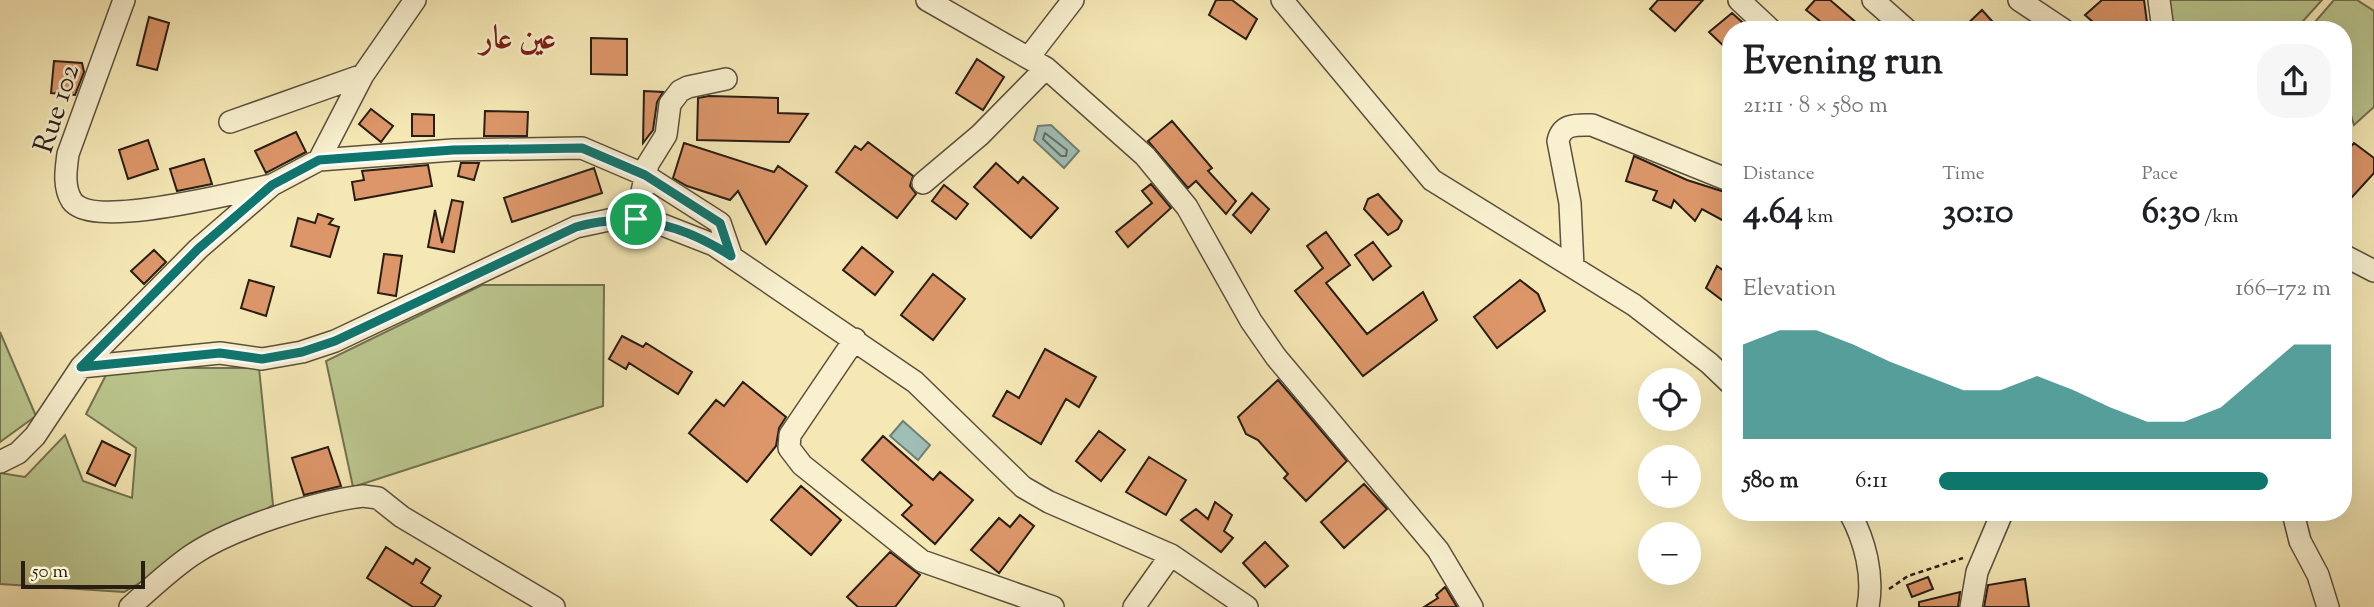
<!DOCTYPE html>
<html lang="en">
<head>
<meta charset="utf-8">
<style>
	:root { --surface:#fff; --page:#f6f6f6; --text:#202124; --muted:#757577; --accent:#0f766e }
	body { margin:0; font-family:"Sorts Mill Goudy",Amiri,serif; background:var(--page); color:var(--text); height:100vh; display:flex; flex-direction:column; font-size:26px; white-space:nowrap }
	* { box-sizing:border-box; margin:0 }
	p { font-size:23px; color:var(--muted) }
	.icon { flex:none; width:38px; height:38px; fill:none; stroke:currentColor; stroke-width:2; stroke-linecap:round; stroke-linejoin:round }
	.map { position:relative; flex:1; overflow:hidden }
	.panel { position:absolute; left:1722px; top:21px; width:630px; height:500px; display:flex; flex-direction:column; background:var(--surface); border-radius:28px; box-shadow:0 7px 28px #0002 }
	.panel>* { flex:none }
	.buttons { position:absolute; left:1638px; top:368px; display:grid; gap:14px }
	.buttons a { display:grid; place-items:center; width:63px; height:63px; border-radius:50%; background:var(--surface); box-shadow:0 7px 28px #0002; font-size:35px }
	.scale { position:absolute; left:21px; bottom:18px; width:124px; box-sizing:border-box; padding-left:7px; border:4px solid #281e16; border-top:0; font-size:19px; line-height:24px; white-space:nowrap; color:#281e16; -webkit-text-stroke:5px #f8f0cf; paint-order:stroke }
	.pin { position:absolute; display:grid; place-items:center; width:60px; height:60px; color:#fff; margin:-30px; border:4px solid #fff; border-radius:50%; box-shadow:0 2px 7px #0007 }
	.round { display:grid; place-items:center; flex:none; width:74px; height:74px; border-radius:28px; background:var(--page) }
	.head { display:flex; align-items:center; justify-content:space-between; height:119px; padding:0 21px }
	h1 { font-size:38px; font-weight:700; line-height:52px }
	.stats { display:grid; grid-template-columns:repeat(3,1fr); gap:10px; height:119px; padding:7px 21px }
	.stats div { display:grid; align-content:center }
	.stats b { font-size:35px; font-weight:700 }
	.stats small { font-size:19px; font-weight:400 }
	.stats p { font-size:19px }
	.chart { height:196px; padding:14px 21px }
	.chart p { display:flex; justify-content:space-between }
	.chart svg { width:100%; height:126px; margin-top:7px; fill:var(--accent); opacity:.7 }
	ul { padding:0 21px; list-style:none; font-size:23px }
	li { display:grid; grid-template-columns:112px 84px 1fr; align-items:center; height:52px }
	li i { height:18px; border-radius:9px; background:var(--accent) }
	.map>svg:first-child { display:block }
	.green { fill:#bbc68e; stroke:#727252; stroke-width:2 }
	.water { fill:#9fbeb6; stroke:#6f7e76; stroke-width:2 }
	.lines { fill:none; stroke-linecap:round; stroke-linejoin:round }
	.shore { stroke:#646e66; stroke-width:2 }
	.building { fill:#dc9669; stroke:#281e16; stroke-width:2 }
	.minor-casing { stroke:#5b503e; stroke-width:24 }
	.path { stroke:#281e16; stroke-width:2.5; stroke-dasharray:5 3.5; stroke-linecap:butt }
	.minor { stroke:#f8f0cf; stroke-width:21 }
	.route-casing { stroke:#fff; stroke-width:14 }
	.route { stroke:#0f766e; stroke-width:9 }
	.labels { text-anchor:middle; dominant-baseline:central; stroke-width:5; stroke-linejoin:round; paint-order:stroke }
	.street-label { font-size:28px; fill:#281e16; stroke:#f8f0cf }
	.quarter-label { font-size:32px; font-weight:bold; fill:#7a1f14; stroke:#f8f0cf }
</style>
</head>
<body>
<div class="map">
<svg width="2374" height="607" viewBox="0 0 2374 607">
	<rect width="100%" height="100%" fill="#f5e8b5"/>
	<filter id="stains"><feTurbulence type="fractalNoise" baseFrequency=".00286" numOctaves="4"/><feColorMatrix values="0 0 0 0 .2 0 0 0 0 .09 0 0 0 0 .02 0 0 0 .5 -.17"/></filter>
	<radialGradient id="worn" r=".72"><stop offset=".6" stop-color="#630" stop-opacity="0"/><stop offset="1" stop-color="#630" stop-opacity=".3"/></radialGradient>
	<!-- green -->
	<path class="green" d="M2169 0H2322L2295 30H2173Z
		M2334 0H2357L2374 11V107L2354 125 2350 112 2343 109V30H2308Z
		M482 285H604L603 406 353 487 326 361Z
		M0 332 36 416 0 442Z
		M142 368H259L273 505 124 592 0 584V473L25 477 65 435 83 481 132 498 136 448 86 414 106 375Z"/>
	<!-- water -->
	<path class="water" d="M1051 125 1079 151 1064 168 1034 140 1038 126Z
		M903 421 930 445 918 460 890 436Z"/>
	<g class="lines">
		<!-- shore -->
		<path class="shore" d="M1045 133 1067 150 1066 156H1061L1043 139Z"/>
	</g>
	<!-- building -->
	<path class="building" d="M1216 0H1232L1257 19 1246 39 1209 15Z
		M1658 0H1703L1675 31 1650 9Z
		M1815 0H1830L1865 30H1831L1806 10Z
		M2102 0H2144L2148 30H2102L2085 15Z
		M1982 10 2000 30H1961Z
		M1732 13 1751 30H1731V53L1709 32Z
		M149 17 169 23 157 70 137 65Z
		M591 38 627 39V75L591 74Z
		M977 59 1004 77 983 110 956 93Z
		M54 61 82 63 84 72 75 95 51 93Z
		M644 91 663 92 657 102 653 130 643 143Z
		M709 96 778 98V113L808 114 789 142 697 140 698 98Z
		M371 109 393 126 381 142 359 124Z
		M485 111 528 112 527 136H484Z
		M412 114 434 115V136H412Z
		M1172 121 1212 168 1208 171 1236 201 1226 214 1196 181 1188 188 1148 141Z
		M296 132 306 152 266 173 255 151Z
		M148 140 158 169 128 179 119 150Z
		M868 142 913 176 910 186 916 194 897 218 836 172 855 146 861 150Z
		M684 143 774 172 778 166 807 186 766 244 738 191 730 200 687 186 673 178Z
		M2354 143 2374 158V173L2343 207V155Z
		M1634 156 1687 180 1731 194V205L1724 221 1702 209 1695 221 1674 200 1671 208 1653 200 1657 191 1626 181Z
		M204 159 212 184 177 191 170 169Z
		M461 163H479L474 180 458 176Z
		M996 163 1018 183 1023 177 1058 208 1031 238 974 187Z
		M428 165 432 186 355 200 352 182 364 180 362 171Z
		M594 168 602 193 512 222 504 198Z
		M1151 184 1171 208 1128 247 1116 232 1152 203 1142 191Z
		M944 185 968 204 956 219 932 201Z
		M1252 193 1269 209 1251 233 1233 215Z
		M1378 194 1402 221 1398 229 1388 235 1364 209 1368 199Z
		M452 200 463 202 454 252 428 247 435 210 442 243Z
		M318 214 333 219 329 224 339 227 330 257 291 246 298 218 315 223Z
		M1326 232 1350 265 1326 283 1367 334 1423 292 1437 320 1363 376 1295 291 1323 268 1307 246Z
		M1373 242 1391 266 1373 280 1355 255Z
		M862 247 893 272 875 295 843 270Z
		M154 250 166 262 144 284 131 271Z
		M384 254 402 256 396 296 378 293Z
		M1717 266 1731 276V307L1706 288Z
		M933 274 965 299 933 340 901 315Z
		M249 280 274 287 266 316 241 308Z
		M1520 280 1538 294 1545 311 1497 348 1474 317Z
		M622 336 643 347 646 343 692 372 678 394 629 363 626 369 609 359Z
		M1045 349 1096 377 1079 407 1066 399 1041 444 993 416 1007 391 1019 398Z
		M1278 380 1347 461 1306 501 1284 478 1288 474 1258 440 1246 434 1238 417Z
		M743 382 786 417 779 428 776 446 747 482 689 433 716 400 724 406Z
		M1099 431 1125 450 1101 481 1076 461Z
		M883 436 933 480 940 472 973 500 935 544 902 515 912 505 862 460Z
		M102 441 130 455 115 486 87 473Z
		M328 447 341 486 304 495 292 458Z
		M1149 457 1186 480 1166 515 1126 492Z
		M1364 484 1387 509 1344 548 1321 522Z
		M801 486 841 520 811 555 771 520Z
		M1215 502 1232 515 1224 531 1233 538 1221 552 1181 520 1196 509 1208 519Z
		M1020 515 1034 526 999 573 971 550 999 518 1010 527Z
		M1265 542 1288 566 1265 587 1243 563Z
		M386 547 413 564 416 559 430 568 421 583 441 596 434 607H413L367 578Z
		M890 552 920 575 895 607H858L847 597Z
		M1928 577 1933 589 1912 597 1907 585Z
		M2025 579 2029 607H1984L1988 585Z
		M1445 587 1457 607H1424L1438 598 1436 595Z
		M1960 592 1958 607H1919V602Z"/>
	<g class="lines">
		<defs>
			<path id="minor" d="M124 0 68 154C66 169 63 187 72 201 94 230 237 192 272 185
				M927 0 1046 68 1145 156 1187 207 1251 321 1276 357 1438 550 1472 607
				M1282 0 1432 180 1634 305 1709 363 1731 384
				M1739 0 1771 30
				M1873 0 1907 30
				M2019 0 2064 30
				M2159 0 2163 30
				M1029 57 1073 0
				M230 122 363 75
				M319 160 453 150 582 148 645 175 720 223 731 255
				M923 183 980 135 1046 68
				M636 219 648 164 666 135 670 104 680 91 688 87 726 79
				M2343 255 2374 271
				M1573 267 1570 203 1558 141C1562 123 1577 125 1592 125L1731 181
				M855 339 790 435 789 448 802 465 922 561 1053 607
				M81 367 220 353 262 359 302 352 335 341 576 227 618 218 650 220 714 245 915 382 1023 487 1049 502 1171 555 1247 607
				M0 462 18 453 35 436 81 367 198 249 272 185 319 160 363 75 415 0
				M1850 513C1865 541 1874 575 1868 607
				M2293 513 2300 541 2318 575 2328 607
				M130 607C150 589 170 570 192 555 232 528 315 502 363 496L378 498 402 517 554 607
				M1134 607 1171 555
				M1971 607 1977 572 2002 513"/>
		</defs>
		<!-- minor casing -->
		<use href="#minor" class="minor-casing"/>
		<!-- path -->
		<path class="path" d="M1889 589 1908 576 1963 558"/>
		<!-- minor -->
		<use href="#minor" class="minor"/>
	</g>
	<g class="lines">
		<defs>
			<path id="route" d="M582 148 645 175 720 223 731 256C684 225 631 211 576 227L335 341 302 352 262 359 220 353 81 367 198 249 272 185 319 160 453 150Z"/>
		</defs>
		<!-- route casing -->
		<use href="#route" class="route-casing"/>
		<!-- route -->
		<use href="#route" class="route"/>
	</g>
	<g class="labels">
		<!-- street labels -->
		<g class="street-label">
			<text transform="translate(58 109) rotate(-72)">Rue 102</text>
		</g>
		<!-- quarter labels -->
		<g class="quarter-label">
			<text x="518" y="40">عين عار</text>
		</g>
	</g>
	<rect width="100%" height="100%" filter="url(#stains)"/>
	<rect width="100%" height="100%" fill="url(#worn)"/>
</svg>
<div class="buttons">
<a><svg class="icon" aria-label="locate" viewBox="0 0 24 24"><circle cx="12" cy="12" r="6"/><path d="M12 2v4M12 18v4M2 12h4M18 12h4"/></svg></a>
<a>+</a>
<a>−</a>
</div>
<div class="scale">50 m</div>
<div class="pin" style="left:636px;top:219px;background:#1e9e55"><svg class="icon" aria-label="arrive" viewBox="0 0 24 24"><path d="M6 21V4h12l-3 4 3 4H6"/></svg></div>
<section class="panel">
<div class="head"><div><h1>Evening run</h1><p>21:11 · 8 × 580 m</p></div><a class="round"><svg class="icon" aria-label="share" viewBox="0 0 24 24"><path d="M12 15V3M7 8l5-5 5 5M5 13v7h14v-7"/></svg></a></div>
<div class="stats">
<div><p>Distance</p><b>4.64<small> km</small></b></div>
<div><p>Time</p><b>30:10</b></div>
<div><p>Pace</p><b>6:30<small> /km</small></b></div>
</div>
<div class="chart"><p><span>Elevation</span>166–172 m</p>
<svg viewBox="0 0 160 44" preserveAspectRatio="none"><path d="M0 44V11L10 6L20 6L30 11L40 17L50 22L60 27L70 27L80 22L90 27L100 33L110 38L120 38L130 33L140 22L150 11L160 11V44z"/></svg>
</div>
<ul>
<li><b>580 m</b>6:11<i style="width:84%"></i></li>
</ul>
</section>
</div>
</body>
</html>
